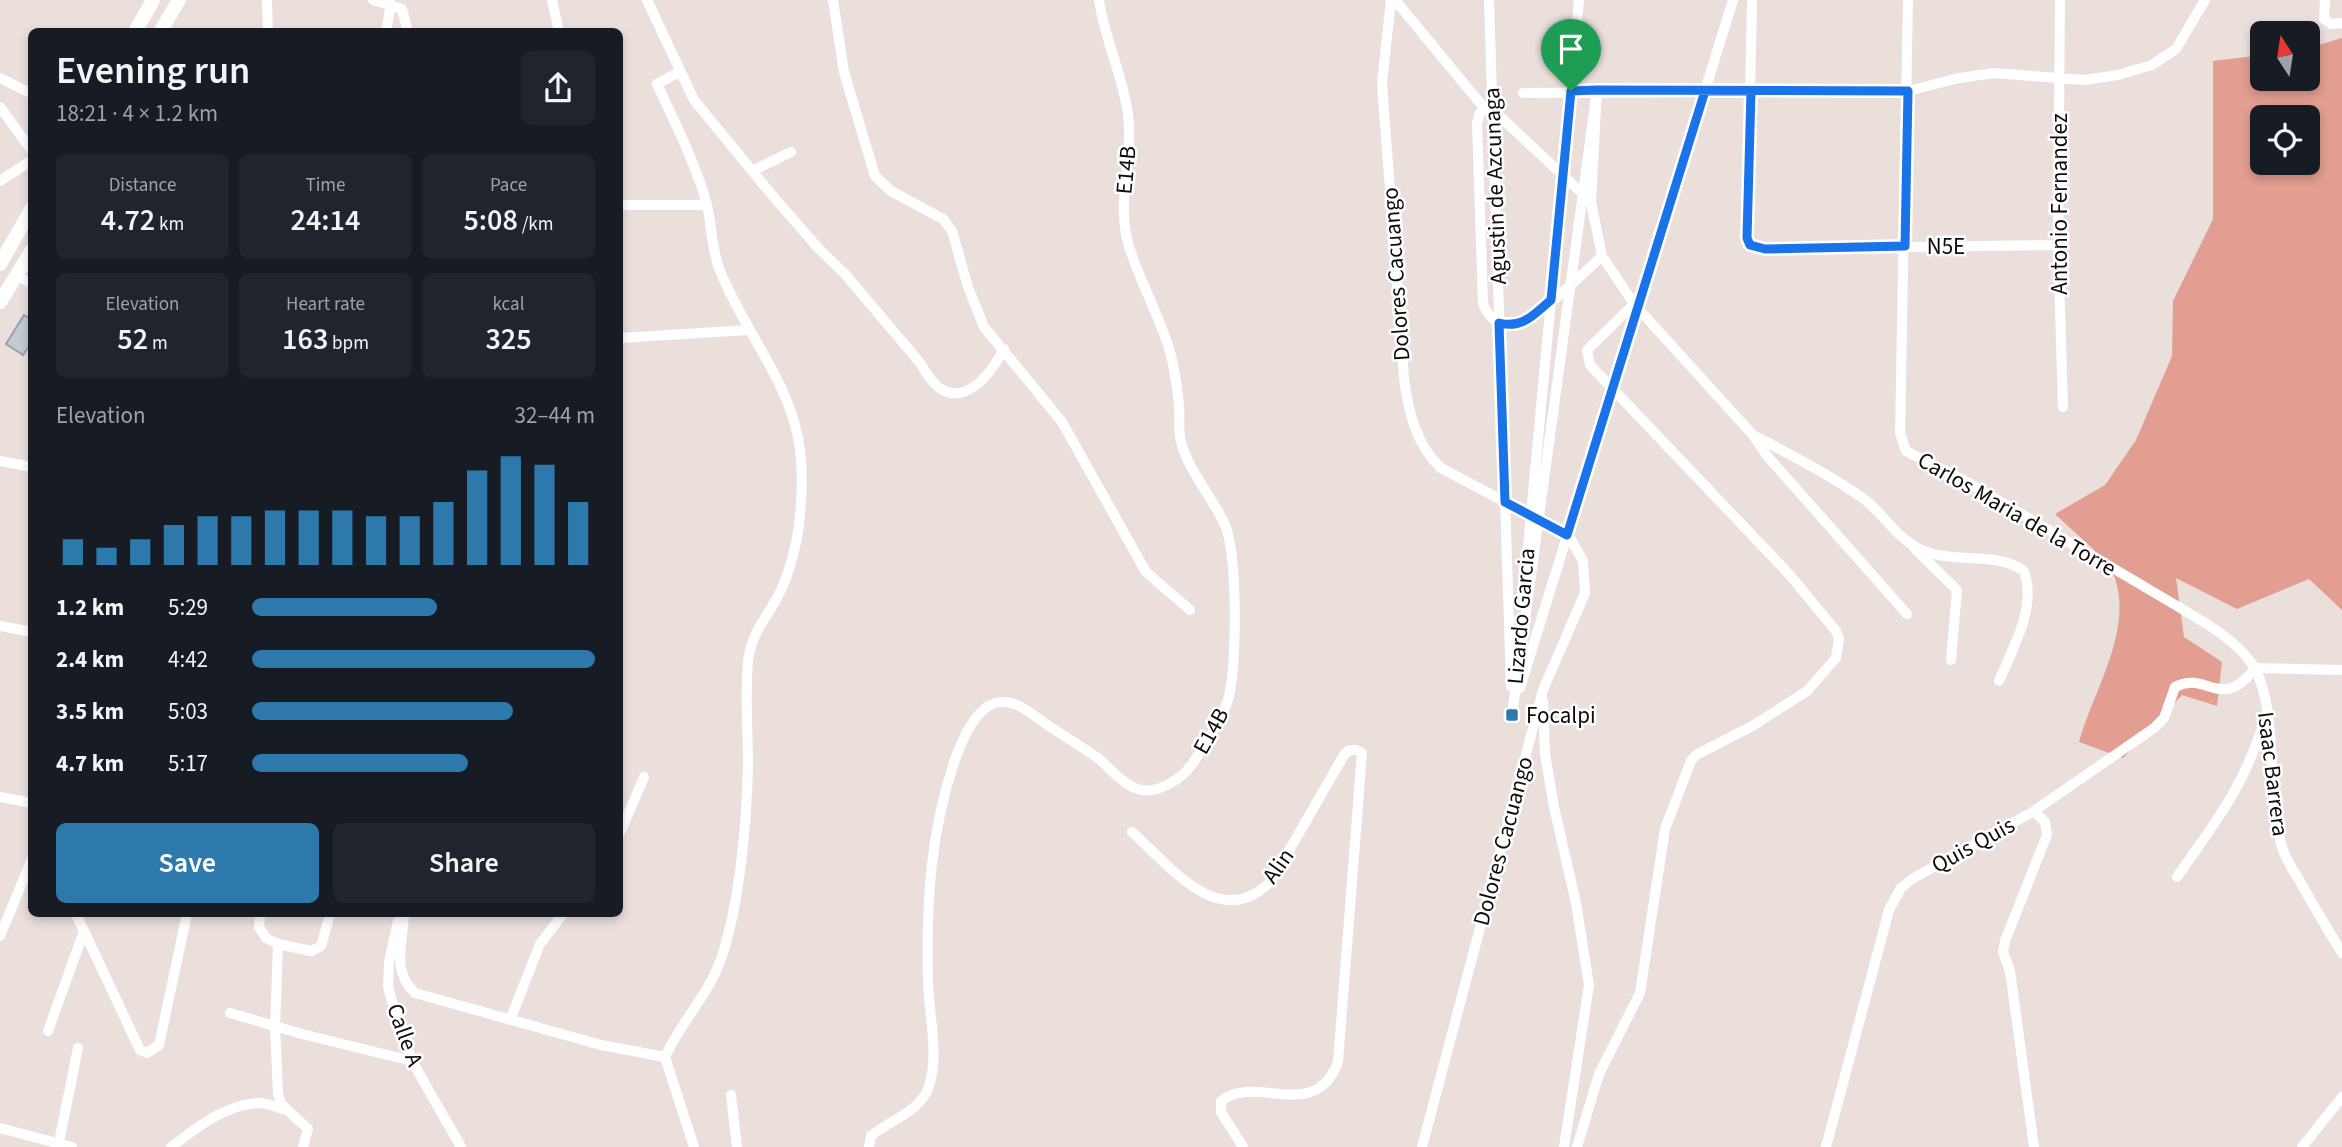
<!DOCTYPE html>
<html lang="en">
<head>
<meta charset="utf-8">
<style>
	:root { --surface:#171b24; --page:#20242c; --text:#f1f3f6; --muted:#9ea1a6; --accent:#2d79ac }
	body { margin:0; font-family:"Source Sans 3",sans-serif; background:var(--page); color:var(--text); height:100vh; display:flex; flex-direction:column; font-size:26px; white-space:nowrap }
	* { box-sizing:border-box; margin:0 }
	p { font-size:23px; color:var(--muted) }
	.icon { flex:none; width:38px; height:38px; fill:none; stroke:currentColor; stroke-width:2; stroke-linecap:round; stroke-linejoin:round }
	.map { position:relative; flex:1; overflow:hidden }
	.drawer { position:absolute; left:28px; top:28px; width:595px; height:889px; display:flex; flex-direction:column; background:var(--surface); border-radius:10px; box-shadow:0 4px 10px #0003 }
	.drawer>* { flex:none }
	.needle { width:46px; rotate:348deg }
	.buttons { position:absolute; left:2250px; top:21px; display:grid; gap:14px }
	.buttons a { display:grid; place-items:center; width:70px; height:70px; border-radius:10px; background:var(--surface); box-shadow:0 4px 10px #0003; font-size:35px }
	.pin { position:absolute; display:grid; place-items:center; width:60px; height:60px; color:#fff; margin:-72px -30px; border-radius:50% 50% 50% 0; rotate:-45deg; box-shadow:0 0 7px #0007 }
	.pin .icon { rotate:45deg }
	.round { display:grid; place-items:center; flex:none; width:74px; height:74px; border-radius:10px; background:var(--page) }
	.head { display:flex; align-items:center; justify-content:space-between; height:119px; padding:0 28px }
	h1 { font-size:38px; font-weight:600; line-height:52px }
	.figures { display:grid; grid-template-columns:repeat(3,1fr); gap:10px; height:119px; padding:7px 28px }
	.figures div { display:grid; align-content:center; border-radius:10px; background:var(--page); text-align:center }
	.figures b { font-size:30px; font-weight:600 }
	.figures small { font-size:19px; font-weight:400 }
	.figures p { font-size:19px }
	.chart { height:196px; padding:14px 28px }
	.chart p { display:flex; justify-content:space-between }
	.chart svg { width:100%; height:126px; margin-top:7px; stroke:var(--accent); stroke-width:6 }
	.action { display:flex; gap:14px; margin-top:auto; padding:14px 28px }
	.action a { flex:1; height:80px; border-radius:10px; background:var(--accent); color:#fff; font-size:28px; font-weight:600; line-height:80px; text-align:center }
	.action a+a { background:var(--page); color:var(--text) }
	ul { padding:0 28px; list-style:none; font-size:23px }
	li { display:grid; grid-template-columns:112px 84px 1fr; align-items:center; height:52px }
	li i { height:18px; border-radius:9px; background:var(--accent) }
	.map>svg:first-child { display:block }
	.green { fill:#e29e90; fill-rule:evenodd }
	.building { fill:#c2cbd3; stroke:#9aa2a9; stroke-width:2 }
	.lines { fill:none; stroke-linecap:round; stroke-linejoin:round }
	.minor { stroke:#fff; stroke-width:10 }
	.highway { stroke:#fff; stroke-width:14 }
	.route-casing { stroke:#fff; stroke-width:14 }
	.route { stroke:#1a73e8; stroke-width:9 }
	.poi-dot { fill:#2d79ac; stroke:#fff; stroke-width:2.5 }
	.labels { text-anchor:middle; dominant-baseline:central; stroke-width:5; stroke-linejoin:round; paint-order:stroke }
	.street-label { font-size:23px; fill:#0f0b0a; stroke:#fff }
	.poi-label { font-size:23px; fill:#0f0b0a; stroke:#fff; text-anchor:start }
</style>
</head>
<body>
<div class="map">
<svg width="2342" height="1147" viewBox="0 0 2342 1147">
	<rect width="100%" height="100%" fill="#ebdfdc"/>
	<!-- green -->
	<path class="green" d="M2342 38V610L2309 579 2237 609 2176 578 2184 637 2222 662 2217 706 2182 695 2123 758 2079 742C2093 691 2137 625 2112 571 2106 558 2067 526 2055 514L2105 485 2136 440 2172 356 2173 301 2213 219V61L2263 55V79H2308V48ZM2263 117H2308V163H2263Z"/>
	<!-- building -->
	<path class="building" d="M24 315 32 320V342L23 355 6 344Z"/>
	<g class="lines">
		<!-- minor -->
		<path class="minor" d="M267 0 268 32
			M373 0 402 9 408 32
			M552 0 559 32
			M647 0 694 100 772 195 818 248 845 274 921 364C949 418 983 388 1004 349
			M833 0 844 72 875 176 891 191 943 219 952 231 968 287 984 327 1062 422 1146 572 1190 610
			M1391 0 1382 83 1404 378C1408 411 1416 445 1441 468L1569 536 1583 561 1585 593 1543 690 1422 1147
			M1395 0 1485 109
			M1489 0 1511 686
			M1752 0 1747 238 1750 245 1765 249 2058 245
			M1908 0 1900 433 1906 451 1969 483 2177 606C2202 621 2232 637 2250 661 2281 703 2265 799 2283 850 2287 862 2295 873 2301 883 2314 907 2328 930 2342 953
			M2060 0 2058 245 2063 407
			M2325 0 2324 19 2331 24 2342 23
			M386 32 391 4
			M0 78 32 94
			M1523 93 1908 91 1959 78 1994 73 2084 80 2118 75 2152 65 2176 49 2205 0
			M0 107 32 151
			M752 171 791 152
			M0 181 32 160
			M1585 196 1493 110 1485 109 1480 113 1477 123 1483 303C1488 318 1500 328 1517 325 1533 322 1587 270 1602 256
			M620 205H707
			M16 275 32 284
			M620 338 748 330
			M1757 437C1793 456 1830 475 1864 499 1881 512 1893 532 1911 544 1945 568 1991 548 2024 571 2037 607 2013 648 1999 681
			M0 461 32 467
			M1914 548 1957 590 1951 660
			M1526 568 1579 0
			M0 626 32 632
			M2255 668 2342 670
			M1520 688 1733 0
			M1543 701 1545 754 1554 807 1576 903 1589 985 1564 1147
			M1512 715 1597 90 1591 202 1602 256 1634 304 1753 435 1768 457 1907 614
			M0 797 32 803
			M1132 832C1171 867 1221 934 1272 880L1344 755 1349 750H1356L1362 753 1338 1062C1315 1124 1256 1073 1221 1101V1112L1243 1147
			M620 833 644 777
			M2177 877C2216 821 2245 786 2265 718
			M76 914 140 1050 147 1053 159 1045 187 914
			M260 914 259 927 266 938 278 944 311 951 321 946 330 914
			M404 914C403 942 391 971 415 993L601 1045 665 1057 694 1147
			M398 921 389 962 388 987 395 1012 412 1061 461 1147
			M0 936 32 859
			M278 944 275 1027 278 1094 281 1104 308 1129 303 1147
			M230 1013 302 1034 412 1061
			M510 1020 540 944 563 914
			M48 1031 84 931
			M665 1057C681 1022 711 991 722 956 740 901 747 821 748 763 748 729 745 695 748 662 750 635 766 619 778 596 790 573 798 540 800 515 803 485 803 454 795 425 781 372 739 321 719 268 711 247 712 223 706 201 694 160 675 123 657 84L679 72
			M731 1095 737 1147
			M0 1128 72 1147
			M58 1147 78 1048
			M171 1147C197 1128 225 1104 259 1103 268 1103 278 1108 286 1110
			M869 1147 871 1136C888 1121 919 1112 928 1089 940 1058 929 1015 928 983 926 906 930 830 956 757 963 738 978 702 1002 702 1019 701 1035 717 1049 726 1065 737 1083 747 1099 759 1110 768 1122 783 1135 788 1155 797 1182 779 1193 763 1206 743 1223 719 1229 696 1237 663 1238 552 1224 523 1211 495 1190 473 1181 442 1178 430 1180 417 1179 405 1177 387 1175 369 1170 352 1159 313 1137 278 1127 239 1118 200 1131 164 1129 125 1126 81 1105 43 1099 0
			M1577 1147 1599 1074 1640 993 1665 829 1691 761 1696 755 1754 725 1807 691 1836 658 1839 639 1836 631 1789 574 1590 365 1587 350 1634 304
			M1826 1147 1889 910 1901 888 1912 879 2034 811 2154 728 2164 718 2175 687C2207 670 2221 713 2255 668
			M2034 1147 2010 971 2003 952 2005 941 2047 835 2045 822 2034 811
			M2302 1147 2342 1097"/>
		<!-- highway -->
		<path class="highway" d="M135 32 153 0
			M160 32 179 0
			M0 264 32 208
			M0 302 32 250"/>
	</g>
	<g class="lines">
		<defs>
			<path id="route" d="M1571 91 1551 300C1534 314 1523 329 1499 323L1505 502 1567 535 1705 91H1751L1747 238 1750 245 1765 249 1905 246 1908 91 1597 90 1571 91"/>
		</defs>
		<!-- route casing -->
		<use href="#route" class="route-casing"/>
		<!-- route -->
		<use href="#route" class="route"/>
	</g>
	<!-- markers -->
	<rect class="poi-dot" x="1505" y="708" width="14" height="14" rx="3.5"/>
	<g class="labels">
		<!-- street labels -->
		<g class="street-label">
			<text transform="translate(1126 170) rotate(-85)">E14B</text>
			<text transform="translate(1495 186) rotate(-92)">Agustin de Azcunaga</text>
			<text transform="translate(2059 204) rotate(-90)">Antonio Fernandez</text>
			<text x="1946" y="246">N5E</text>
			<text transform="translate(1396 274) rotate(-94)">Dolores Cacuango</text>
			<text transform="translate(2017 514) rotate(30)">Carlos Maria de la Torre</text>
			<text transform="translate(1521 616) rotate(-85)">Lizardo Garcia</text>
			<text transform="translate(1211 731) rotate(-61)">E14B</text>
			<text transform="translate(2273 774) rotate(83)">Isaac Barrera</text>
			<text transform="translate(1503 841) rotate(-75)">Dolores Cacuango</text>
			<text transform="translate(1973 845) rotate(-29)">Quis Quis</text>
			<text transform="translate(1278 866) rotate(-55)">Alin</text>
			<text transform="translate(405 1035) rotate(70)">Calle A</text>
		</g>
		<!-- poi labels -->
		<g class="poi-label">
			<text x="1526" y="715">Focalpi</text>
		</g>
	</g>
</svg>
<div class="buttons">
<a><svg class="needle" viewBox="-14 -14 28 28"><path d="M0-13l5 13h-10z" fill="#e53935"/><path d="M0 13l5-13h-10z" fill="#9ea1a6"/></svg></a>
<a><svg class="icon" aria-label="locate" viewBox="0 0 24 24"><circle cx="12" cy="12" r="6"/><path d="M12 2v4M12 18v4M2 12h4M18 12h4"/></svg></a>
</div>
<div class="pin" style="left:1571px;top:91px;background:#1e9e55"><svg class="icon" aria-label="arrive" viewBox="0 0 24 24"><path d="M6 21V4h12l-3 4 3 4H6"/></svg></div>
<section class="drawer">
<div class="head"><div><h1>Evening run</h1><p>18:21 · 4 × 1.2 km</p></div><a class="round"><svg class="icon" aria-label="share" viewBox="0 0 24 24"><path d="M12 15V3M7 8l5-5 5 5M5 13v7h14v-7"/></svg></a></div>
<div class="figures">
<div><p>Distance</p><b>4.72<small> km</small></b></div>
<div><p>Time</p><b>24:14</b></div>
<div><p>Pace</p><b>5:08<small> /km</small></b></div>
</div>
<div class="figures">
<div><p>Elevation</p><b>52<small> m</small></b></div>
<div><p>Heart rate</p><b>163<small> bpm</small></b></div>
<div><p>kcal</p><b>325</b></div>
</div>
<div class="chart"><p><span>Elevation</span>32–44 m</p>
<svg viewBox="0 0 160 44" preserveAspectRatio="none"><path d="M5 44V35M15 44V38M25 44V35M35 44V30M45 44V27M55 44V27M65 44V25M75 44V25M85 44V25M95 44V27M105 44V27M115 44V22M125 44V11M135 44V6M145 44V9M155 44V22"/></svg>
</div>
<ul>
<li><b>1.2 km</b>5:29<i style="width:54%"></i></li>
<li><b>2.4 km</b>4:42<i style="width:100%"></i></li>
<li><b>3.5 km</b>5:03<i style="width:76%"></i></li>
<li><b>4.7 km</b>5:17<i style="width:63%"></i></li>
</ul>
<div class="action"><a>Save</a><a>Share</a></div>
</section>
</div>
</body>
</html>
